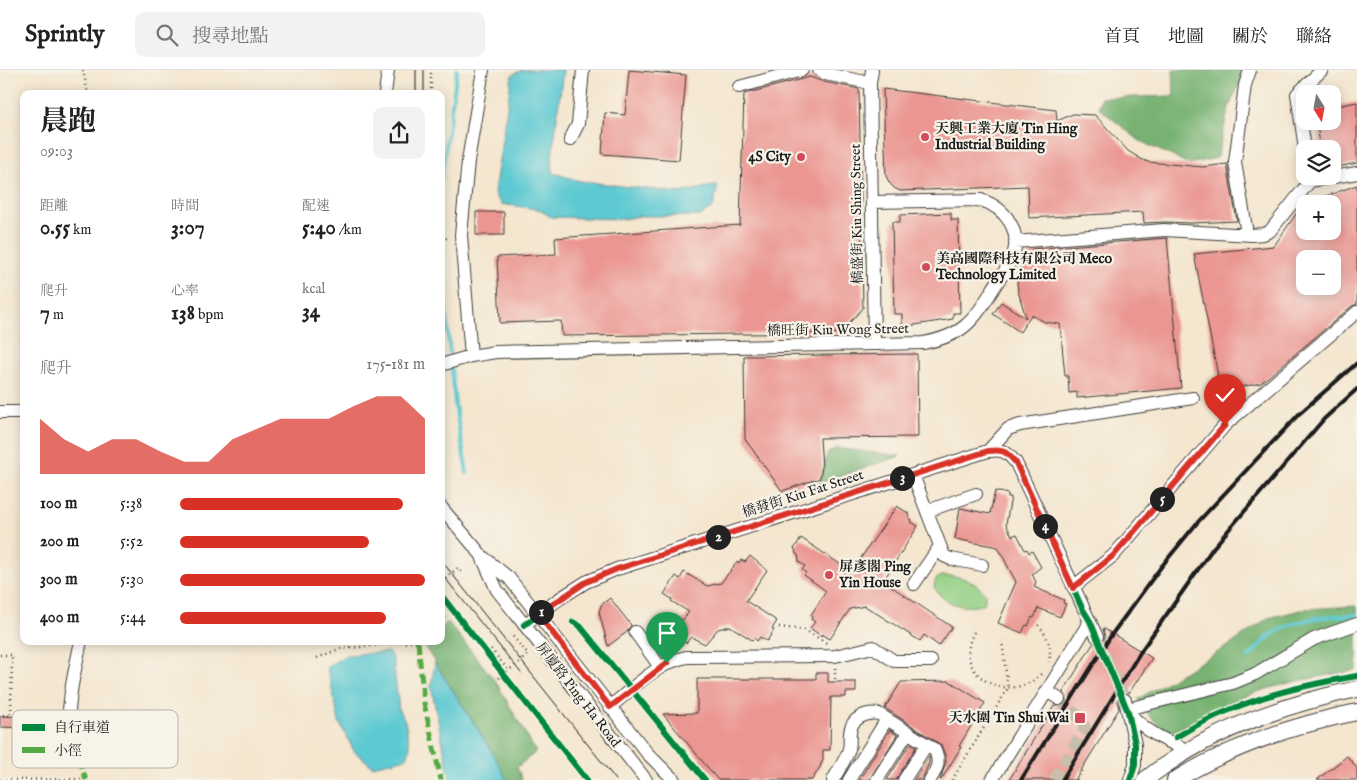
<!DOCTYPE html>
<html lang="zh-TW">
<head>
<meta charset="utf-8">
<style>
	:root { --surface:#fff; --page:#f2f2f2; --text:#222; --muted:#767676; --line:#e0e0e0; --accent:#d93025 }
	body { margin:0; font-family:"IM FELL English","Noto Serif TC",serif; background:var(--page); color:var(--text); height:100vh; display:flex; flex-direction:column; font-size:19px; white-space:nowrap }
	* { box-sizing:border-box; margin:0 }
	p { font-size:16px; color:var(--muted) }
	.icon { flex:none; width:28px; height:28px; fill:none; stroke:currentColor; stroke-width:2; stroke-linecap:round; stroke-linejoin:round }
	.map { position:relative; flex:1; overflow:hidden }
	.sheet { position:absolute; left:20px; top:20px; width:425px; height:555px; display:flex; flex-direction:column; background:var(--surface); border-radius:10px; box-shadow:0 2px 12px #0003 }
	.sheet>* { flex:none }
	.needle { width:32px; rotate:169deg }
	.controls { position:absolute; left:1296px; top:15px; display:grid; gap:10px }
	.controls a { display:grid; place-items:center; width:45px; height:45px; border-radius:10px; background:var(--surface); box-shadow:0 2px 12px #0003; font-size:25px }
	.pin { position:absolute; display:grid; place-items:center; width:42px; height:42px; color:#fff; margin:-51px -21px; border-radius:50% 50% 50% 0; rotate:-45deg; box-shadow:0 0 5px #0007 }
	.pin .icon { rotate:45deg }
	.km { position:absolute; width:25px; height:25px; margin:-12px; border-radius:50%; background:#222; color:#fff; font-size:14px; line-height:25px; text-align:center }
	.round { display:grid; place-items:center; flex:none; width:52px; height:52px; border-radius:10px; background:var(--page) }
	.summary { display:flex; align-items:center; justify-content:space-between; height:85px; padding:0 20px }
	h1 { font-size:28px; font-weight:700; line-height:38px }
	.stats { display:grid; grid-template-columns:repeat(3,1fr); gap:8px; height:85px; padding:5px 20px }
	.stats div { display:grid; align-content:center }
	.stats b { font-size:21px; font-weight:700 }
	.stats small { font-size:14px; font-weight:400 }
	.stats p { font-size:14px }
	.chart { height:140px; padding:10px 20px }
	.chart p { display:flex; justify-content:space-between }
	.chart svg { width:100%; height:90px; margin-top:5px; fill:var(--accent); opacity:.7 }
	ul { padding:0 20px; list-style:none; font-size:16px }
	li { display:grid; grid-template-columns:80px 60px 1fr; align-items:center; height:38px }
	li i { height:12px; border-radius:6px; background:var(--accent) }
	header { display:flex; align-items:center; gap:30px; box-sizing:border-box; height:70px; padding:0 25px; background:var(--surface); border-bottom:1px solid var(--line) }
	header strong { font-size:24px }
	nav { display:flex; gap:28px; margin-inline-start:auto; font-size:18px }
	.search { width:350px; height:45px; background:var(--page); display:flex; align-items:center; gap:12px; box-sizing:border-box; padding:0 18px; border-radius:10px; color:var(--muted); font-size:19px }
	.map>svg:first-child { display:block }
	.green { fill:#94d084; stroke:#587650 }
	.forest { fill:#77b272; stroke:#4a6747 }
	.water { fill:#5dc9d2; stroke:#3c7277 }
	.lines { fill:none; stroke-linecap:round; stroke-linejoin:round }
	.stream { stroke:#5dc9d2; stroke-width:4 }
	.building { fill:#eb9692; fill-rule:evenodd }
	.minor-tunnel { stroke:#c9beab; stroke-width:12; stroke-dasharray:12 6; stroke-linecap:butt }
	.minor-casing { stroke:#3c3a37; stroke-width:14 }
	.major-casing { stroke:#3c3a37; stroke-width:18 }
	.path { stroke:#3c3a37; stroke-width:2.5; stroke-dasharray:1 4; stroke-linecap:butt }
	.minor { stroke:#fff; stroke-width:12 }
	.major { stroke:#fff; stroke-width:16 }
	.tram { stroke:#1c1c1c; stroke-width:1 }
	.rail { stroke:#1c1c1c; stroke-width:4 }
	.quiet { stroke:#52a943; stroke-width:5; stroke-dasharray:10 5; stroke-linecap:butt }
	.cycleway-casing { stroke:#f7f3e8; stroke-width:9 }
	.cycleway { stroke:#00873e; stroke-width:6 }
	.route-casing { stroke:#fff; stroke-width:10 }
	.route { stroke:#d93025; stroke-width:6 }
	.poi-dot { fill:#d1495b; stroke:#f7f3e8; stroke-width:2 }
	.labels { text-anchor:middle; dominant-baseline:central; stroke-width:4.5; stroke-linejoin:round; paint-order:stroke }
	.poi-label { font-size:14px; font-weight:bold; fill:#1c1c1c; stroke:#f7f3e8; text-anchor:start }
	.street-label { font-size:14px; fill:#1c1c1c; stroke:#f7f3e8 }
	.key { fill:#f7f3e8; stroke:#b5b2ab; stroke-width:1 }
	.key-label { font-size:14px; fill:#1c1c1c }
</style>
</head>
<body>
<header>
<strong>Sprintly</strong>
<div class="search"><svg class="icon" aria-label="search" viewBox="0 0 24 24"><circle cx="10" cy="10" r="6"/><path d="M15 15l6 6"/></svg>搜尋地點</div>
<nav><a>首頁</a><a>地圖</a><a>關於</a><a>聯絡</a></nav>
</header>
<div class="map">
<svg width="1357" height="710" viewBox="0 0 1357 710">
	<rect width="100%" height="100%" fill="#f7f3e8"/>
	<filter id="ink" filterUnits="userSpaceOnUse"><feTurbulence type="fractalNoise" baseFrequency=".02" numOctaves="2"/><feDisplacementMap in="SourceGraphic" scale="10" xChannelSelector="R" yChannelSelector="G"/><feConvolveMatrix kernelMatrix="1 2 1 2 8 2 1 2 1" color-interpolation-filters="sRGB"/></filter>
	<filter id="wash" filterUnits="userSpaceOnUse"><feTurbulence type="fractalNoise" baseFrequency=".0096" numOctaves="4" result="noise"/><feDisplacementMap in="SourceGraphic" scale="20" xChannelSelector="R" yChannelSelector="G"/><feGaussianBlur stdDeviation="1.12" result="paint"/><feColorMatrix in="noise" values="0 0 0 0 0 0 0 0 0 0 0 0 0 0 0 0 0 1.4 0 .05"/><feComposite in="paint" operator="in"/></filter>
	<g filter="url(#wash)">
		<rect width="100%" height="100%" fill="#f4e6cf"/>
		<!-- green -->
		<path class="green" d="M942 506C960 505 973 510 985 523V530L984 533C968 542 940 533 934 516L936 509Z"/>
		<!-- forest -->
		<path class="forest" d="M1173 0H1246L1229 37 1217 88 1189 94 1140 71 1099 38 1101 28 1174 26Z
			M836 378 900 386 820 413 827 384Z
			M1357 536V600C1318 607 1277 613 1241 628 1217 638 1194 651 1171 663 1156 654 1147 645 1138 629L1230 575 1268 548 1305 539Z
			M448 552 496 612 536 682 517 697 522 710H506L491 680 423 574 426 571H441V558Z"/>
		<!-- water -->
		<path class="water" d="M522 0H563L552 88 553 103 580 111 680 123 718 115 713 138 700 146H640L622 149 551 147 538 139 501 134 494 123 512 5Z
			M388 582 393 589 399 641 405 651 410 678 407 688 372 696 354 681 339 652 327 597 346 585Z
			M435 593 491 680 507 710H450L431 616Z"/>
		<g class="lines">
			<!-- stream -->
			<path class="stream" d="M441 109 457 0
				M441 192 455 335 467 403
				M1249 587C1257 579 1265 569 1274 563 1301 547 1327 546 1357 545"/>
		</g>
		<g id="blocks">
			<!-- building -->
			<path class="building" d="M629 0 686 5 679 90 602 84 605 43 625 45Z
				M810 7 824 12 859 19 863 238 840 263 562 266 561 251 500 253 497 187 556 184 555 168 740 155 744 24Z
				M883 19 1056 40 1057 51 1073 44 1095 45 1128 81 1141 89 1148 92 1202 97 1227 94 1237 151 1191 153 1164 152 1144 153 1143 142 1029 148 1028 116 900 121 894 118 889 112 886 106Z
				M1357 32V93L1332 98V79H1321L1316 51H1332V37Z
				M1357 115V234L1352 236 1261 313 1221 321 1194 184 1274 176 1305 131V161H1332V134L1309 132ZM1305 189H1332V216H1305Z
				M476 142H504V165H476Z
				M951 143V150H958L960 243H953V249L902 257V244H894L892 152H900V145Z
				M1167 168 1181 318 1077 328V322L1069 323 1068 306H1065L1060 254 1045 252 1031 245 1020 262 993 244 1001 232 1026 248 1018 221 1017 212 1022 196 1032 179Z
				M917 284 918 367 820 368 822 397 820 408 782 421 745 369 744 286Z
				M995 421 1008 424V427H1011L1006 454 1012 466 1017 464 1025 480 1027 479 1029 483 1032 481 1041 497 1032 504 1036 512 1034 517 1064 530 1063 533 1066 534 1060 547 1038 538 1034 548 1032 547 1028 556 1026 555 1022 563 998 553 1016 512 998 477 955 469 960 438 990 444Z
				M897 436 908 443 910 446 909 448 912 450 911 452 918 456 883 511 952 557 939 576 924 565 920 571 865 536 850 539 830 569 822 564 821 566 810 558 815 552 811 549 813 546 811 545 826 521 804 505 806 503 802 500 805 496 799 492 798 485 795 483 796 481 794 479 801 468 843 496 858 492Z
				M750 486 767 500 746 531 777 551 772 559 774 560 767 571 760 567 757 571 754 568 752 570 730 556 718 559 705 574 691 567 686 573 675 566 680 558 678 556 689 542 671 531 672 529 664 524 676 506 680 509 684 502 707 516 721 513 737 492 739 493 741 490 745 492Z
				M610 528 631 555 627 562 608 576 599 542 601 535Z
				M1103 558 1152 588 1129 623 1124 622 1119 624 1117 631 1119 639 1075 710H1009L1054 636H1062L1066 633V626L1063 622 1093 574 1100 575 1104 571 1105 567Z
				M816 603H828V612H856V622H846V627H831L830 680H823V689L820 697 812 710H718L663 644 697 643V609H816Z
				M949 611 985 633 959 676 961 677 941 710H940L946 692 945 685 941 675 885 638 901 612Z
				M0 646 30 647V658L0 657Z
				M890 660 897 665 869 710H859Z
				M910 674 916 677 896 710H887Z
				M1347 686 1357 698V710H1317Z
				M929 687V693L922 710H914Z"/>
		</g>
	</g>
	<g filter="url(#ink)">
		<use href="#blocks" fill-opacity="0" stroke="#3c3a37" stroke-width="1"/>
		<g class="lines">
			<!-- minor-tunnel -->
			<path class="minor-tunnel" d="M1097 567 1125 630
				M1054 710 1085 659 1082 650 1059 629"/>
			<defs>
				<path id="minor" d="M819 0 826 4 870 13
					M872 0 870 13 874 274
					M739 17 802 0
					M385 24 388 0
					M570 70 578 54 583 0
					M1305 79 1297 24 1322 0
					M1310 111 1357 103
					M1247 164 1235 92 1245 15 1250 0
					M1015 172 1164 160 1252 165 1263 164 1270 161 1310 111 1309 106
					M471 286 461 165 468 91 483 0
					M441 295 471 286 496 282 923 273C939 270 953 266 965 256 977 246 985 232 993 219 999 209 1007 200 1011 190 1024 163 1006 138 981 130L872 132
					M0 342H24
					M988 381 1008 359 1020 355 1193 328
					M913 405 944 486 951 489 982 495
					M441 437 483 487 509 508 647 683 674 710
					M927 441 976 424
					M483 489 497 520 646 710
					M914 514 940 476
					M1073 517 1114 485 1225 355 1357 242
					M524 555 559 529 586 512 617 499 988 381C1003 379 1006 381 1016 393L1097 567
					M635 562 660 597
					M1047 621 1059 629
					M1125 630 1135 674V695L1130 710
					M610 637C632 619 658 592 687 587L835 586 873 577 894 591H931
					M1127 639 1233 613 1255 604 1314 569 1357 554
					M1128 642C1146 662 1164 670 1189 681
					M69 660C67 630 75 600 81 571
					M833 710C838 701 844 692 848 682 851 676 849 670 850 663 851 648 866 642 879 644L934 679C941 691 937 699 930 710
					M849 710 887 649
					M877 710 908 662
					M904 710 927 674
					M992 710 1090 551"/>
				<path id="major" d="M1145 710C1205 662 1282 635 1357 619
					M1175 710C1230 677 1294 655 1357 642"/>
			</defs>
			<!-- minor casing -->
			<use href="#minor" class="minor-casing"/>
			<!-- major casing -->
			<use href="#major" class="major-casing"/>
			<!-- path -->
			<path class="path" d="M83 0 88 24
				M431 24V0
				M441 170 449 167
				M441 511 458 498 462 503
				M441 517 443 519
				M441 551 448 545
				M1038 555C1048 566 1052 578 1049 592
				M779 557 805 560 828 574
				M974 562C950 606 1011 637 1042 603
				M491 579 508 600
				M0 585H12L11 646 0 645
				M317 588 339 579 419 571
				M835 598V612
				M499 608 528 585 511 564
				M0 710 86 709
				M952 710 1008 618 1002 571
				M1077 710 1083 700"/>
			<!-- minor -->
			<use href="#minor" class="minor"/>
			<!-- major -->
			<use href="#major" class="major"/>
			<!-- tram -->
			<path class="tram" d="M416 0V24
				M424 0V24
				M441 490 616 710
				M441 503 521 603"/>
			<!-- rail -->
			<path class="rail" d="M1021 710 1112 564 1161 497 1197 453 1299 344 1357 293
				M1062 710 1141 581 1213 478 1324 349 1357 319"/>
			<!-- quiet -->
			<path class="quiet" d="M418 572 424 633 441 710
				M69 660 78 684 86 710"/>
			<defs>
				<path id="cycleway" d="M441 525 587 710
					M573 552 580 556 705 710
					M524 555 559 529 586 512 617 499 988 381C1003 379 1006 381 1016 393L1082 538 1090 551 1128 642 1135 674V695L1130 710
					M1176 667C1233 632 1292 617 1357 606"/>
			</defs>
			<!-- cycleway casing -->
			<use href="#cycleway" class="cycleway-casing"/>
			<!-- cycleway -->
			<use href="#cycleway" class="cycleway"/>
		</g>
	</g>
	<g class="lines" filter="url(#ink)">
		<defs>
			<path id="route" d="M667 593 610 637 538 544 586 512 617 499 988 381C1003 379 1006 381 1016 393L1073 518 1114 485 1225 355"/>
		</defs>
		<!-- route casing -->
		<use href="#route" class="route-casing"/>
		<!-- route -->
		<use href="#route" class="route"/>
	</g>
	<!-- markers -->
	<g class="poi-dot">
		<circle cx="925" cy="67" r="5"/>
		<circle cx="801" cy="87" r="5"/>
		<circle cx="926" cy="197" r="5"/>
		<circle cx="829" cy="505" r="5"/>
		<rect x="1074" y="642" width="12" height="12" rx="2.5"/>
	</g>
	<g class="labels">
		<!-- poi labels -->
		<g class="poi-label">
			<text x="935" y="59">天興工業大廈 Tin Hing<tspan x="935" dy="16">Industrial Building</tspan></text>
			<text x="791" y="87" text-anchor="end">4S City</text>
			<text x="936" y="189">美高國際科技有限公司 Meco<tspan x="936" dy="16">Technology Limited</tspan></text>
			<text x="839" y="497">屏彥閣 Ping<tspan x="839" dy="16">Yin House</tspan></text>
			<text x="1069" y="648" text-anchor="end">天水圍 Tin Shui Wai</text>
		</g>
		<!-- street labels -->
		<g class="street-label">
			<text transform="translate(857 144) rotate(-91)">橋盛街 Kiu Shing Street</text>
			<text transform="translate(838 260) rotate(-1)">橋旺街 Kiu Wong Street</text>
			<text transform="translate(803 424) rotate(-18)">橋發街 Kiu Fat Street</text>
			<text transform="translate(578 625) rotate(52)">屏廈路 Ping Ha Road</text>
		</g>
	</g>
	<!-- legend -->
	<rect x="12" y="640" width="166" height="58" rx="8" class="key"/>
	<rect x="22" y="654" width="23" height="7" fill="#00873e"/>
	<rect x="22" y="677" width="23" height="6" fill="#52a943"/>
	<g class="key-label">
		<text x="54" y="662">自行車道</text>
		<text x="54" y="685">小徑</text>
	</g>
</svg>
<div class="controls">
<a><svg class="needle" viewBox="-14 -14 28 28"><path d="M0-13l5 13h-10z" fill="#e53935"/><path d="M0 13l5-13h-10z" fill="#767676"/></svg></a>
<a><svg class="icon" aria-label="layers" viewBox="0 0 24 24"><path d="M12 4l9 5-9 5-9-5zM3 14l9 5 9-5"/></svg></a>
<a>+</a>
<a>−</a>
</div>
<div class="pin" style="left:667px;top:593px;background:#1e9e55"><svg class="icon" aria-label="arrive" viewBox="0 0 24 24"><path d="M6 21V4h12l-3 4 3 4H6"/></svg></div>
<div class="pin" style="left:1225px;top:355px;background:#d93025"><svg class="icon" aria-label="check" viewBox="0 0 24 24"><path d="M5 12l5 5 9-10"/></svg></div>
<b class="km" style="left:541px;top:542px">1</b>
<b class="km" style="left:718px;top:467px">2</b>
<b class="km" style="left:902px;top:408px">3</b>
<b class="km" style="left:1045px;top:456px">4</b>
<b class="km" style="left:1162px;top:429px">5</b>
<section class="sheet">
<div class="summary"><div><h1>晨跑</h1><p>09:03</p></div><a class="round"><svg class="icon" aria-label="share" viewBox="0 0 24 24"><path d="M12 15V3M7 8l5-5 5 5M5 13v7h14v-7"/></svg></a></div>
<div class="stats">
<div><p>距離</p><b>0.55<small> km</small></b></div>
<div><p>時間</p><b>3:07</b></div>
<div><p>配速</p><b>5:40<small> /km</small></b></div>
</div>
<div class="stats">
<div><p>爬升</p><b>7<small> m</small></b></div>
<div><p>心率</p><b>138<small> bpm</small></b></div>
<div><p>kcal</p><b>34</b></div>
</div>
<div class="chart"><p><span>爬升</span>175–181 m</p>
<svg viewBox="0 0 160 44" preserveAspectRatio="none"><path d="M0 44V17L10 27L20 33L30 27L40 27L50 33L60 38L70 38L80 27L90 22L100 17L110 17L120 17L130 11L140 6L150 6L160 17V44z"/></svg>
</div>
<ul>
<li><b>100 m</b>5:38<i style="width:91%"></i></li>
<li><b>200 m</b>5:52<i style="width:77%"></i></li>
<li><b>300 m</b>5:30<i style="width:100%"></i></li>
<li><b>400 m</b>5:44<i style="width:84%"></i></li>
</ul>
</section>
</div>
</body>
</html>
